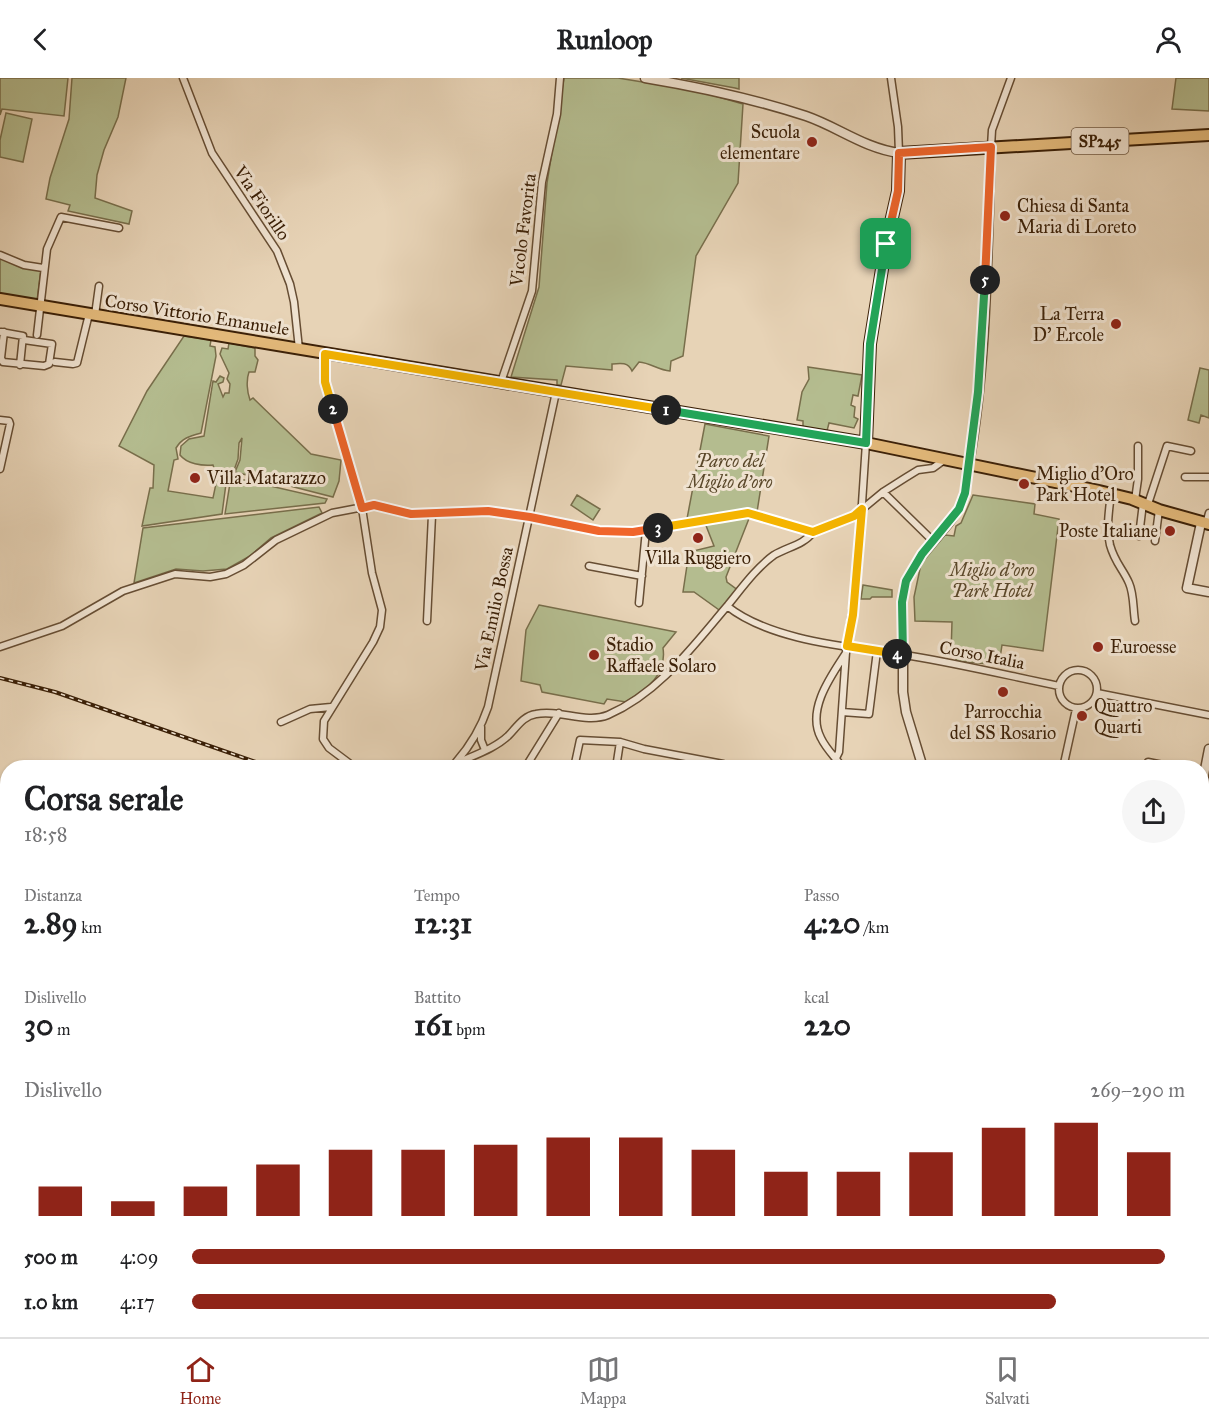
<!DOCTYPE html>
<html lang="it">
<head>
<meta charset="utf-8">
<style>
	:root { --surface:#fff; --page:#f6f6f6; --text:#202124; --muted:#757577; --line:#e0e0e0; --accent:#8f2418 }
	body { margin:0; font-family:"IM FELL Great Primer",serif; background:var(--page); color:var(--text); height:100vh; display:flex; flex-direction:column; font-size:22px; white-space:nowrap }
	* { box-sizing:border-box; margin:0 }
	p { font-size:20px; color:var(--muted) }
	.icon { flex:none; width:33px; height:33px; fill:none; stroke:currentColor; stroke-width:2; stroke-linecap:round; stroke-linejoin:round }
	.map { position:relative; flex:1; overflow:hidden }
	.side { position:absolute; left:0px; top:682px; width:1209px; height:578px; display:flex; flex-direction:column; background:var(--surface); border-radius:24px 24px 0 0; box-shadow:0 2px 4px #0004 }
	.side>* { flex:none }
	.pin { position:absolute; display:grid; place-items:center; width:51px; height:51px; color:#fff; margin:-26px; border-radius:12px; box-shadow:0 3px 9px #0006 }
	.km { position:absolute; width:30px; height:30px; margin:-15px; border-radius:50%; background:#222; color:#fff; font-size:16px; line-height:30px; text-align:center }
	.round { display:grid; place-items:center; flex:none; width:63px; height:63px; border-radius:32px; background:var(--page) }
	.overview { display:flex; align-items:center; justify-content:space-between; height:102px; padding:0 24px }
	h1 { font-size:33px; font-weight:800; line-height:45px }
	.metrics { display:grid; grid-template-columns:repeat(3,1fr); gap:9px; height:102px; padding:6px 24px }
	.metrics div { display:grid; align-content:center }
	.metrics b { font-size:30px; font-weight:800 }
	.metrics small { font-size:16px; font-weight:400 }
	.metrics p { font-size:16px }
	.chart { height:168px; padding:12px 24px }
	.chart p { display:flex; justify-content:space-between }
	.chart svg { width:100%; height:108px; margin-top:6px; stroke:var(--accent); stroke-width:6 }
	ul { padding:0 24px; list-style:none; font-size:20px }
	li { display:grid; grid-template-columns:96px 72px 1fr; align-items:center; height:45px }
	li i { height:15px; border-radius:8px; background:var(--accent) }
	header { display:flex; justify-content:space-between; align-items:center; height:78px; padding:0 24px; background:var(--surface); font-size:27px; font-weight:800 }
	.tab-bar { display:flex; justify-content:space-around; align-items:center; height:84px; border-top:2px solid var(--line); background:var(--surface); font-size:16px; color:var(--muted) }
	.tab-bar a { display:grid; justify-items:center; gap:3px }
	.tab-bar .selected { color:var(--accent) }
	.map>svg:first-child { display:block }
	.green { fill:#b4bc8f; stroke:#786e4b; stroke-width:1.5 }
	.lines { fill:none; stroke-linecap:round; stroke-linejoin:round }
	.minor-casing { stroke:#664d33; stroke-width:9 }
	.tertiary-casing { stroke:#664d33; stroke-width:11 }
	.secondary-casing { stroke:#3b2007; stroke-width:12 }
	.primary-casing { stroke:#3b2007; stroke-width:14 }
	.motorway-casing { stroke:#3b2007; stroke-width:15 }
	.minor { stroke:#efe2d0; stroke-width:6 }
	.tertiary { stroke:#efe2d0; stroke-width:8 }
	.secondary { stroke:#efe2d0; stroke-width:9 }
	.primary { stroke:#e4ba7b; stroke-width:10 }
	.motorway { stroke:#e4ba7b; stroke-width:12 }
	.rail-casing { stroke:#3b2007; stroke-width:4 }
	.rail { stroke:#efe2d0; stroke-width:1.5; stroke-dasharray:4.5; stroke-linecap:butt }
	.split-1-casing { stroke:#fff; stroke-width:12 }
	.split-2-casing { stroke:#fff; stroke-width:12 }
	.split-3-casing { stroke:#fff; stroke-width:12 }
	.split-4-casing { stroke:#fff; stroke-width:12 }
	.split-5-casing { stroke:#fff; stroke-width:12 }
	.split-6-casing { stroke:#fff; stroke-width:12 }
	.split-1 { stroke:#22a559; stroke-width:8 }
	.split-2 { stroke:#f5b400; stroke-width:8 }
	.split-3 { stroke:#f0652b; stroke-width:8 }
	.split-4 { stroke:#f5b400; stroke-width:8 }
	.split-5 { stroke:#22a559; stroke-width:8 }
	.split-6 { stroke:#f0652b; stroke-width:8 }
	.poi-dot { fill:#8f2418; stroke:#efe2d0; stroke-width:2 }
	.labels { text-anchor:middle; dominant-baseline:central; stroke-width:6; stroke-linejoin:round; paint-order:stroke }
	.shield { fill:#efe2d0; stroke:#715a43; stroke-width:1.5 }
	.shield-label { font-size:16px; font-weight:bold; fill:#3b2007 }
	.poi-label { font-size:18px; fill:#3b2007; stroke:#efe2d0; text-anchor:start }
	.street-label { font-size:18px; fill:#3b2007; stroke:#efe2d0 }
	.park-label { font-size:18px; font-style:italic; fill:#594729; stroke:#efe2d0 }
</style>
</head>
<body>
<header><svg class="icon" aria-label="back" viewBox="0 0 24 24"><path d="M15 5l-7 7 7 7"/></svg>Runloop<svg class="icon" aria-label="person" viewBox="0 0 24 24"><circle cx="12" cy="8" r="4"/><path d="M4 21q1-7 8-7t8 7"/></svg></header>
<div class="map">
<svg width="1209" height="1259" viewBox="0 0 1209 1259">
	<rect width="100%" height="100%" fill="#e7d3b6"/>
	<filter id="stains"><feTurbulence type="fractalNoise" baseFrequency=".00333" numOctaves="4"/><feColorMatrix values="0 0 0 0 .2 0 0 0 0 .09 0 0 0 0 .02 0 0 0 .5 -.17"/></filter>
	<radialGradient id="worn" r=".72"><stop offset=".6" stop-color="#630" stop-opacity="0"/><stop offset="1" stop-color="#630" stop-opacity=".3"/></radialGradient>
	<!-- green -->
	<path class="green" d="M0 0H68L64 38 2 31 0 37Z
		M72 0H126L118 39 104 72 97 97 95 120 132 133 129 146 68 133 70 127 46 121 50 100 69 41Z
		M564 0H618L698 13 743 26 738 105 696 178 683 278 671 283 670 293C658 292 651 285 639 284L632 293C628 284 621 285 612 286V292L566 288 561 307H557V302L511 299 539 209 547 105Z
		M681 0H739V11L735 10Z
		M1176 0H1209V33L1172 31Z
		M6 35 32 41 23 84 0 79V62Z
		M0 179 41 192 37 223 0 216Z
		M184 258 211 262 210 268 215 269 216 278 201 355C190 358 182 360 176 370L178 381 174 382 168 413 213 420 218 396 227 398 222 436 142 448 150 410H153L154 387 119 368 147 313Z
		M229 265 255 270V278L258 282 255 294H249C246 302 247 314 250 322L253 320 311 376 341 382 339 403 333 419 235 394 240 382 242 360 239 365 238 381 233 395 214 390 213 387C202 388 187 386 180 377L181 368 189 361 204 358 213 303 216 304 220 298 224 300 223 304 218 306 223 319 225 315H229L230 306 227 301 229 295 220 276 222 270 228 271Z
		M808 289 862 297 858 318 853 317 851 327 855 329 854 339 858 341 854 350 829 345 827 353 803 349V343L797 342 802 314 809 301Z
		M1200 290 1209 292V340L1201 337 1199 345 1188 342Z
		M705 346 769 358 757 434 738 435 686 446Z
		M231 399 327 421 325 425 225 436Z
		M577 417 600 431 593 442 571 427Z
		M973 417 1035 426 1034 436 1059 441 1043 573 1002 567 999 587 956 583V578L951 576 952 544 915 543 914 519 921 486 945 457 954 458 956 448 961 445Z
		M319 429 322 435 271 460 250 478 227 491 203 493 176 491 134 505 143 450Z
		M750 438 726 499 727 504 739 513 722 534 694 514H683L689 474 714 468 705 445Z
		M863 507 892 512V519H872L870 521H861Z
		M539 527 676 554 663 570C667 597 647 611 626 624L607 621 604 626 542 614 540 607 521 603 526 552Z
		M728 1253H803L802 1259H750Z
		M808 1253H861L872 1259H806Z
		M876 1253H903L915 1259H886Z"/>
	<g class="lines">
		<defs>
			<path id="minor" d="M183 0 212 75 277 173 290 206 294 224 299 271
				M891 0 898 49 899 75
				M991 69 992 52 1011 0
				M0 177 24 187 43 190
				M95 237 99 208
				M1 254 23 258 20 287
				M4 254 1 280 3 284 44 288 49 286 52 266 24 262
				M37 257 47 171 61 139 119 150
				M325 276V304L362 430 372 495 382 532 380 549 373 564 324 643 323 661 329 670 349 685 352 690
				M55 284 73 286 77 285 89 236
				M501 304 532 213 542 104 557 36 560 0
				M0 342 9 343 10 346 0 391
				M1185 399H1209
				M883 414 933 463
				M1111 415C1109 433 1106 450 1110 467 1115 485 1123 491 1129 505 1134 516 1133 531 1135 543
				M1135 422 1138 401V368
				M1148 426 1167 368 1191 373
				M1206 446 1209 435
				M1139 458 1143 425
				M1155 463 1159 432
				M589 488 642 498
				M639 525 646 452
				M727 528C772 564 854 569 911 578 960 586 1010 598 1059 608
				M427 543 432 437
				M0 569 62 548 123 513 175 496 210 499 226 496 244 487 276 462 332 435 374 427 411 436 487 433 530 439 599 453 633 454 749 435 813 454 854 438 883 414 905 400 918 392 933 390 944 382
				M903 577C903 554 898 527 906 504 918 472 952 453 963 422 967 411 968 397 969 386
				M1059 611a19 19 0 1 1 38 0a19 19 0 1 1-38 0Z
				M1097 615 1209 637
				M842 634 869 636 877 573
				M281 644 310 631 331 629
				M481 649V662L485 672
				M836 680 839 674 846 574 857 501 866 365
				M456 684C471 667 481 650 488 629L556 314
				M448 690C467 679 492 673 508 658 517 649 523 638 536 636 559 631 586 646 608 637 659 615 693 568 728 527 741 511 757 489 774 477 787 469 804 467 813 454
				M525 690 559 635
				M574 690 580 662 620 664 644 671 723 686 733 690
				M616 690 620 664
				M843 690C836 680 826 671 821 660 806 632 831 598 846 575
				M1063 690 1076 631
				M1147 690 1148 684 1178 690
				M1202 763 1209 766
				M1202 854 1209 859
				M1202 917 1209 904
				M1202 985 1209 991
				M1202 1133 1209 1134
				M0 1183 8 1185
				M30 1252 31 1259
				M182 1252 190 1259
				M870 1252 881 1259
				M1072 1252 1073 1259"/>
			<path id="tertiary" d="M645 0C699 9 754 21 806 38 838 49 864 70 899 75
				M969 386C987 283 987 174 991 69
				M1201 445 1187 510 1209 514
				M903 577V614L906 634 923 690
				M1202 707 1209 671
				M1202 1233 1209 1235
				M529 1259 533 1252"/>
			<path id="secondary" d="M0 1256 4 1259"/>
			<path id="primary" d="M0 221 866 365 1099 413 1132 421 1159 432 1209 446
				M866 365 870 266 886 166 898 113 899 75 1209 57"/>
			<path id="motorway" d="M0 1050 8 1052
				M0 1061 8 1063
				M497 1252 499 1259
				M618 1252 640 1259
				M658 1252 684 1259
				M684 1252 707 1259"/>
		</defs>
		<!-- minor casing -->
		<use href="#minor" class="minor-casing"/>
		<!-- tertiary casing -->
		<use href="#tertiary" class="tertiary-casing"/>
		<!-- secondary casing -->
		<use href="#secondary" class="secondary-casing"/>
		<!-- primary casing -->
		<use href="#primary" class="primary-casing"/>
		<!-- motorway casing -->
		<use href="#motorway" class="motorway-casing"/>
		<!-- minor -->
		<use href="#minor" class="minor"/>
		<!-- tertiary -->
		<use href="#tertiary" class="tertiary"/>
		<!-- secondary -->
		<use href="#secondary" class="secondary"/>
		<!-- primary -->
		<use href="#primary" class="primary"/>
		<!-- motorway -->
		<use href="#motorway" class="motorway"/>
		<defs>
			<path id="rail" d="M0 600 55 614 273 690
				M1202 916 1209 917"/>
		</defs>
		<!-- rail casing -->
		<use href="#rail" class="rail-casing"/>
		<!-- rail -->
		<use href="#rail" class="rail"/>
	</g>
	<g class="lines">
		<defs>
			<path id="split-1" d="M666 332 866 365 870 266 886 166"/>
			<path id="split-2" d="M333 331 325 304V276L666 332"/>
			<path id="split-3" d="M333 331 362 430 374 427 411 436 488 433 530 439 599 453 633 454 658 450"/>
			<path id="split-4" d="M658 450 748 435 813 454 854 438 862 431 853 537 847 568 897 576"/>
			<path id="split-5" d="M897 576 903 578 902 524 906 503 922 476 959 431 965 415 978 314 985 202"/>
			<path id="split-6" d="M886 166 898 113 899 75 991 69 985 202"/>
		</defs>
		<!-- split-1 casing -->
		<use href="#split-1" class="split-1-casing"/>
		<!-- split-2 casing -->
		<use href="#split-2" class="split-2-casing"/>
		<!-- split-3 casing -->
		<use href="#split-3" class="split-3-casing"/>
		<!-- split-4 casing -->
		<use href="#split-4" class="split-4-casing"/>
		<!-- split-5 casing -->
		<use href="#split-5" class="split-5-casing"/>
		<!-- split-6 casing -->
		<use href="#split-6" class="split-6-casing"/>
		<!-- split-1 -->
		<use href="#split-1" class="split-1"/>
		<!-- split-2 -->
		<use href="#split-2" class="split-2"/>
		<!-- split-3 -->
		<use href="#split-3" class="split-3"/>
		<!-- split-4 -->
		<use href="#split-4" class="split-4"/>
		<!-- split-5 -->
		<use href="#split-5" class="split-5"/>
		<!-- split-6 -->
		<use href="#split-6" class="split-6"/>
	</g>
	<!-- markers -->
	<g class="poi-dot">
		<circle cx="812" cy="64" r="6"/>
		<circle cx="1005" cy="138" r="6"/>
		<circle cx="1116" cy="246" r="6"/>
		<circle cx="195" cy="400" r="6"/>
		<circle cx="1024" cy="406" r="6"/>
		<circle cx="1170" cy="453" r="6"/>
		<circle cx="698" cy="460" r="6"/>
		<circle cx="1098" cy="569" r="6"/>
		<circle cx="594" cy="577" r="6"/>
		<circle cx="1003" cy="614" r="6"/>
		<circle cx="1082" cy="638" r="6"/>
	</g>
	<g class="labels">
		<!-- shield labels -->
		<rect class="shield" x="1071.5" y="50" width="57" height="26" rx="4.5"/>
		<g class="shield-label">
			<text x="1100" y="63">SP245</text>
		</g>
		<!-- poi labels -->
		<g class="poi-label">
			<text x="800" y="54" text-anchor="end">Scuola<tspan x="800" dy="21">elementare</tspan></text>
			<text x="1017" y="128">Chiesa di Santa<tspan x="1017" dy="21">Maria di Loreto</tspan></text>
			<text x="1104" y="236" text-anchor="end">La Terra<tspan x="1104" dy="21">D' Ercole</tspan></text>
			<text x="1036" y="396">Miglio d'Oro<tspan x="1036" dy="21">Park Hotel</tspan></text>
			<text x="207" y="400">Villa Matarazzo</text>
			<text x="1158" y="453" text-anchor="end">Poste Italiane</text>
			<text x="698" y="480" text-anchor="middle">Villa Ruggiero</text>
			<text x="606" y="567">Stadio<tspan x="606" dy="21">Raffaele Solaro</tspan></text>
			<text x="1110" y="569">Euroesse</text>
			<text x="1094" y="628">Quattro<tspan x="1094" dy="21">Quarti</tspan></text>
			<text x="1003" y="634" text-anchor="middle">Parrocchia<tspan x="1003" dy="21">del SS Rosario</tspan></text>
		</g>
		<!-- street labels -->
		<g class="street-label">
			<text transform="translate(262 125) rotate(56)">Via Fiorillo</text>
			<text transform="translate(523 152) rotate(-83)">Vicolo Favorita</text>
			<text transform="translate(197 237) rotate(9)">Corso Vittorio Emanuele</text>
			<text transform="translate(494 531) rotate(-78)">Via Emilio Bossa</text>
			<text transform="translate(982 577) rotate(11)">Corso Italia</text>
		</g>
		<!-- park labels -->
		<g class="park-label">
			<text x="730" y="383">Parco del<tspan x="730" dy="21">Miglio d'oro</tspan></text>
			<text x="992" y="492">Miglio d'oro<tspan x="992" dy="21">Park Hotel</tspan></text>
		</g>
	</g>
	<rect width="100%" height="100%" filter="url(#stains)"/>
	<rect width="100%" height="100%" fill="url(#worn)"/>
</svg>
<div class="pin" style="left:886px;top:166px;background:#1e9e55"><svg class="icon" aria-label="arrive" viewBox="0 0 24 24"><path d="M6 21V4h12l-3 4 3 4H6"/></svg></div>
<b class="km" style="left:666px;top:332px">1</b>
<b class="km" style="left:333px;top:331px">2</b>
<b class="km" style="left:658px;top:450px">3</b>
<b class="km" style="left:897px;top:576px">4</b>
<b class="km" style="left:985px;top:202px">5</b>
<section class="side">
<div class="overview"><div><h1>Corsa serale</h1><p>18:58</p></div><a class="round"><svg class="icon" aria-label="share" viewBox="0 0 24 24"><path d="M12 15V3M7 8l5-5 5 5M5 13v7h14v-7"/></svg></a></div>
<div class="metrics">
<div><p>Distanza</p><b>2.89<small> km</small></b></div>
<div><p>Tempo</p><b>12:31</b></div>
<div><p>Passo</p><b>4:20<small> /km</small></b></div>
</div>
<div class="metrics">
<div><p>Dislivello</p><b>30<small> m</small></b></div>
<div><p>Battito</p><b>161<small> bpm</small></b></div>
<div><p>kcal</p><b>220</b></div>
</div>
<div class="chart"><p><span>Dislivello</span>269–290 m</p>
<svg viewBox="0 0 160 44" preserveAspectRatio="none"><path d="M5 44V32M15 44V38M25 44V32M35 44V23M45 44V17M55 44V17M65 44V15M75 44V12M85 44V12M95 44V17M105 44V26M115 44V26M125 44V18M135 44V8M145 44V6M155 44V18"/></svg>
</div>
<ul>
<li><b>500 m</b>4:09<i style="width:98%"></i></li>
<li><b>1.0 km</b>4:17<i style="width:87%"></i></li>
</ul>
</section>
</div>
<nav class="tab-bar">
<a class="selected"><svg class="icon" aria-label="home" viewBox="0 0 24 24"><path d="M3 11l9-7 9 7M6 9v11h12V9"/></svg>Home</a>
<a><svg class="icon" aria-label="map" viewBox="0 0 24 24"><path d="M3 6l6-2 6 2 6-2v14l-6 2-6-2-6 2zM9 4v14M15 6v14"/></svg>Mappa</a>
<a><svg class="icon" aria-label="saved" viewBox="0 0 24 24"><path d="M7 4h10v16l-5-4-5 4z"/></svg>Salvati</a>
</nav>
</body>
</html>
